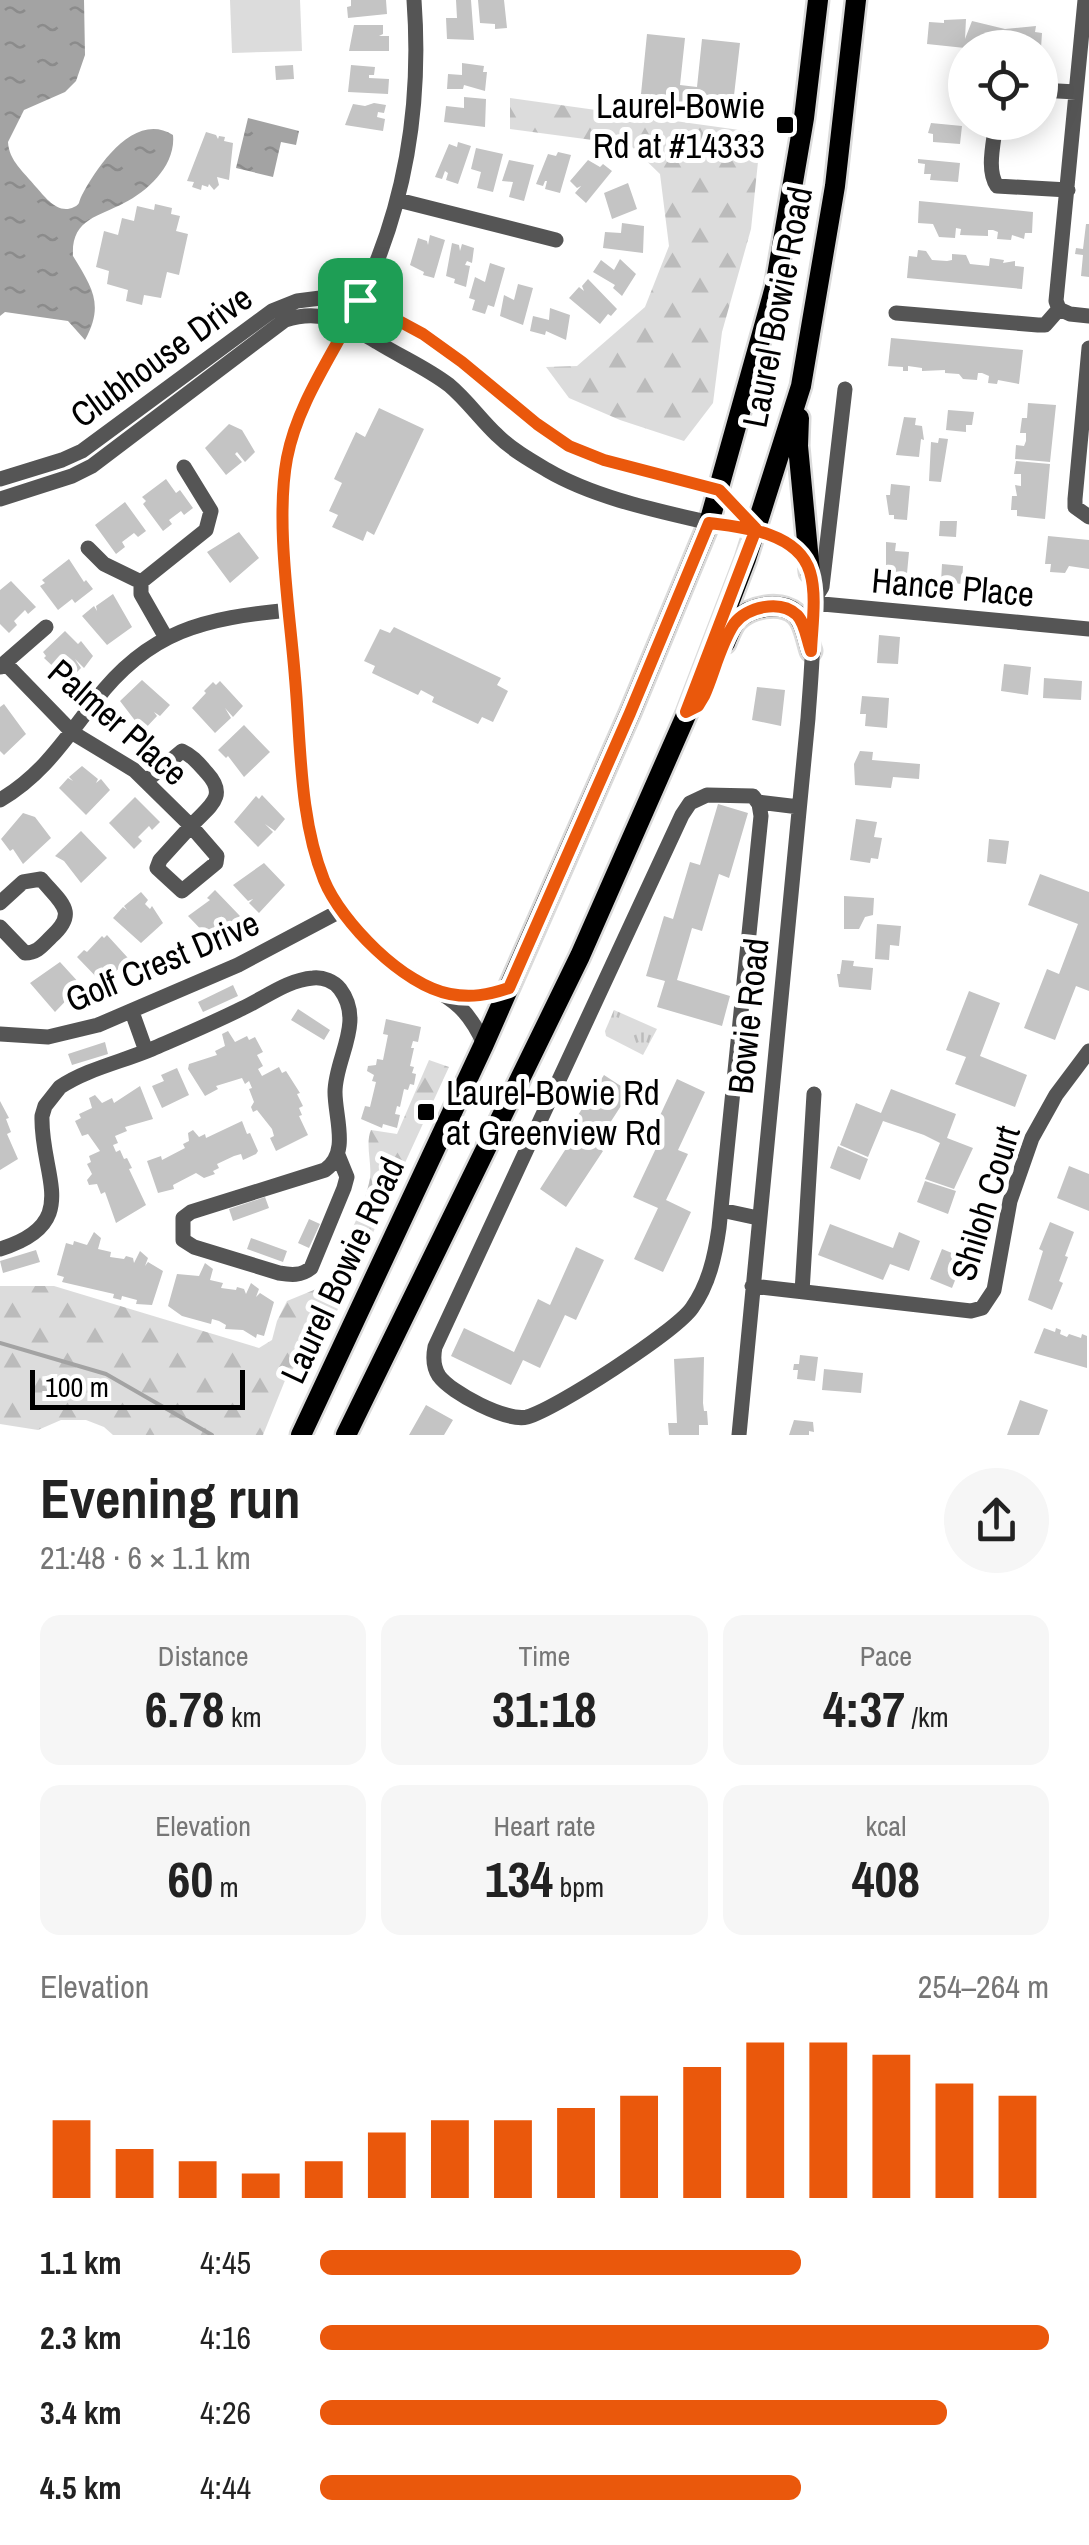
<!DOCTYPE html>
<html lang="en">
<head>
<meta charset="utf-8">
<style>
	:root { --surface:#fff; --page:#f6f6f6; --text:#222; --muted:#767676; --accent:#ea580c }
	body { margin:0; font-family:"Archivo Narrow",sans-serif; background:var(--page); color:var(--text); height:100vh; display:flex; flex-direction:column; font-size:38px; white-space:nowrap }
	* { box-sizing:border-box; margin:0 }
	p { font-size:32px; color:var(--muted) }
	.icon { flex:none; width:55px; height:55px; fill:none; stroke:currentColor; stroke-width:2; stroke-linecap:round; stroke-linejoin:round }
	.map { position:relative; height:1435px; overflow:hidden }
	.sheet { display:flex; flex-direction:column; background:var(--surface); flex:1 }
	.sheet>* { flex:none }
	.tools { position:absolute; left:948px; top:30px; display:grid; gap:20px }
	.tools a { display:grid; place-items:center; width:110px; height:110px; border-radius:50%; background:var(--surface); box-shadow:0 5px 25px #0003; font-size:50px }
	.scale { position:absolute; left:30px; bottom:25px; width:215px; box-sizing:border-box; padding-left:10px; border:5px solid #000; border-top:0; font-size:28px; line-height:35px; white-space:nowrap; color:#000; -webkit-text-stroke:8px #fff; paint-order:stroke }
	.pin { position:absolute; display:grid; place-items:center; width:85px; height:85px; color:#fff; margin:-42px; border-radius:20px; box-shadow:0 5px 15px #0006 }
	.round { display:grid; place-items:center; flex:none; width:105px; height:105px; border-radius:52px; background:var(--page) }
	.summary { display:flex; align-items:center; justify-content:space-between; height:170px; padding:0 40px }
	h1 { font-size:55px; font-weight:700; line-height:75px }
	.stats { display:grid; grid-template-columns:repeat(3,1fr); gap:15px; height:170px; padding:10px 40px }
	.stats div { display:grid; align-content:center; border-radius:20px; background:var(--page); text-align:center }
	.stats b { font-size:50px; font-weight:700 }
	.stats small { font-size:28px; font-weight:400 }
	.stats p { font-size:28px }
	.chart { height:280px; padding:20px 40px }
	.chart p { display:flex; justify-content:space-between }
	.chart svg { width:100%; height:180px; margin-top:10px; stroke:var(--accent); stroke-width:6 }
	ul { padding:0 40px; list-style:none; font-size:32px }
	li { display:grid; grid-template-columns:160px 120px 1fr; align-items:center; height:75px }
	li i { height:25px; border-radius:12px; background:var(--accent) }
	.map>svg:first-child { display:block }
	.forest { fill:url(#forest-firs) }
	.park { fill:url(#park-tufts) }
	.pitch { fill:#dcdcdc }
	.water { fill:url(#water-ripples) }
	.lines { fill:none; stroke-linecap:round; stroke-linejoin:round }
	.stream { stroke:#a3a3a3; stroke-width:4 }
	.building { fill:#c4c4c4 }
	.major-casing { stroke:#dbdbdb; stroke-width:25 }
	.minor { stroke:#555; stroke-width:15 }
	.major { stroke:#000; stroke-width:20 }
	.route-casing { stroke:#fff; stroke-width:20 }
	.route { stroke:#ea580c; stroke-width:12 }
	.poi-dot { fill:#000; stroke:#fff; stroke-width:4 }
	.labels { text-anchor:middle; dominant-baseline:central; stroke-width:10; stroke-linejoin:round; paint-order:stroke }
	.poi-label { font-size:35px; fill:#000; stroke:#fff; text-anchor:end }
	.street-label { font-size:35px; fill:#000; stroke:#fff }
</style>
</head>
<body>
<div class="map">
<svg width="1089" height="1435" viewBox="0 0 1089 1435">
	<defs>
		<pattern id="forest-firs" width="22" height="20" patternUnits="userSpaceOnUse" patternTransform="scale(2.5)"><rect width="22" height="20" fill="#dcdcdc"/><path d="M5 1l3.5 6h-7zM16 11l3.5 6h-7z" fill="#bbb"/></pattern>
		<pattern id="park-tufts" width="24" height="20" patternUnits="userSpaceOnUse" patternTransform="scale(2.5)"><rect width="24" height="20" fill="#dcdcdc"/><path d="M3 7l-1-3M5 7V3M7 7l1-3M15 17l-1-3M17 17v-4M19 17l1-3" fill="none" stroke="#bbb"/></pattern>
		<pattern id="water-ripples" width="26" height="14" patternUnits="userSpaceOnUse" patternTransform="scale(2.5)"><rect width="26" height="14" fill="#a3a3a3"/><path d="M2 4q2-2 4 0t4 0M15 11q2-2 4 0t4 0" fill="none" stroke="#8b8b8b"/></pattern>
	</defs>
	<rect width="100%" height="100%" fill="#fff"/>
	<!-- forest -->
	<path class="forest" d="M510 98 761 133 751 229 722 332 713 403 684 441 620 420 569 398 546 367 577 366 645 307 669 246 660 174 630 145 510 129Z
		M429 1060 449 1067 337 1311 286 1378 263 1435H113L104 1427 86 1420H61L38 1430 0 1424V1286H54L259 1348 272 1340 277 1321 287 1301 326 1285C339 1256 365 1208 370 1178 372 1162 365 1144 371 1130L397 1134Z"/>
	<!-- park -->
	<path class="park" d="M614 1010 657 1029 643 1055 606 1036 605 1031Z"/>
	<!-- pitch -->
	<path class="pitch" d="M230 0H300L302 51 232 53Z"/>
	<!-- water -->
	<path class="water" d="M0 0H84L85 55 76 81 65 92 24 110 8 142C9 161 24 172 36 187 45 197 58 215 74 207 81 204 78 202 82 195 98 165 135 111 173 135 176 165 148 191 124 203 98 217 71 219 73 256 93 289 104 305 85 340L68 321 5 312 0 316Z
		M248 118 299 131 296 145 281 142 273 177 236 168Z"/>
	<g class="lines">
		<!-- stream -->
		<path class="stream" d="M0 1343 106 1374 212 1435"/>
	</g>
	<!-- building -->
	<path class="building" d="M351 0H386L387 14 348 18 347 7 351 6Z
		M456 0H471L474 40 447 39 446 18H457Z
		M478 0H504L507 28 495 29V24L480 23Z
		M966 19 965 39 972 21 1005 29 1036 26 1035 32 1042 33 1041 48H965L927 44 929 22 944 23V20Z
		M354 25H383V34L379 36H389V51H349Z
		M647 34 685 38 680 85 697 87 702 39 740 43 732 113 640 104Z
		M462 63 484 66 483 72H487L485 91 464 85 463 89H447L448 74 462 75Z
		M293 65 294 79 276 80 275 66Z
		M351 65 375 67 374 75H369V78L389 79 388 94 348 92Z
		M464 97 486 99 485 127 444 122 446 106 464 108Z
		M374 103 386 105 384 113 378 112 377 117 385 119 383 131 345 125 353 104 365 106Z
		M931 123 962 126 960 144 933 142V134L928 133Z
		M206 132 216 135 218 139 219 136 225 137 224 141 233 143 229 180 217 177 219 185 214 190 209 184 208 187 202 185 201 190 192 187 194 182 187 181Z
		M458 142 471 146 458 184 446 180 448 173 445 171 442 179 435 177 449 144 457 147Z
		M476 148 503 154 493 192 477 188 481 172 471 169Z
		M558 152 571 155 560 193 545 189 547 181H545L543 186 536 184 548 154 556 156Z
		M918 159 960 163 958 182 930 180 931 174H924L925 164 918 163Z
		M509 160 534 165 524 201 509 197 513 182 502 181Z
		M588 160 600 167 603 164 612 171 586 203 575 193 581 186 577 188 570 181Z
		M628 183 637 209 612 219 604 193Z
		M919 201 1033 212 1032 233H1025L1024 239 1012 235 1011 240 997 239 998 232 993 230H988V236L960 235 961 229 956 228 955 238 939 237 933 224 918 223Z
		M155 204 172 208 171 214 180 216 176 231 188 234 179 275 167 272 161 298 144 295 142 305 126 301 128 290 107 284 109 271 96 267 104 231 118 235 122 218 134 221 137 206 154 210Z
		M622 223 644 226 643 253 603 248 605 232 621 233Z
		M1086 224H1089V277L1081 276 1083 255 1075 254 1076 248 1083 249Z
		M430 235 445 240 434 278 423 275 424 272 410 265 418 238 427 241 428 245Z
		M452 243 459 245 460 251 462 244 474 248 472 263 467 261 465 265 470 266 466 287 454 283 455 279 446 276Z
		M918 250 926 251 932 260 947 261 952 260V254L966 255 970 264 989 266 990 258 1004 260 1003 263 1015 261V266L1024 267 1022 289 907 278 909 256 917 257Z
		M620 259 636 274 622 296 613 288 615 285 593 272 601 260 614 270Z
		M490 263 505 268 494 307 488 305 485 314 472 310 475 300 469 298 475 277 485 282Z
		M588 279 617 309 611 316 608 314 600 324 569 298 579 287 584 291 582 286Z
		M518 284 533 288 523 325 500 316 504 295 514 300Z
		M550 308 570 315 566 340 546 331 545 335 530 331 533 316 549 320Z
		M891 338 1023 350 1019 384 998 380 997 384 988 383 989 376 982 373H978L977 380 963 379 959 374 945 373V370L922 371V368L908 366V371H903V367L888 366Z
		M1028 403 1056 405 1050 462 1015 459 1016 445 1024 446 1026 441V433H1020L1022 418H1027Z
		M379 408 424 429 374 535 367 531 363 541 332 527 338 515 329 511 342 483 334 479 356 432 365 437Z
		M948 410 974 412 972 425H966V432L946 430Z
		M904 417 916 418 915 425 922 426 924 440 921 439 919 457 896 455Z
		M229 424 242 430 255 452 245 462 237 452 235 454 242 462 226 475 205 448Z
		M939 438 948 439 941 482 929 481 931 442 938 443Z
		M1016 461 1050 464 1045 519 1017 516V510H1011L1012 496H1017L1015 485 1021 486V474H1014Z
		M166 479 176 493 180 490 193 508 184 515 181 511 169 520 172 524 163 531 143 504 146 501 142 497Z
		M891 484 910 486 907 520 894 519V515H889L886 495H890Z
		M125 502 146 531 138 537 134 533 122 542 125 547 116 554 95 525Z
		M940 521H957L956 537 939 536Z
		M239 532 259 558 230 583 207 552Z
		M1048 536 1089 540V569L1069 566 1065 573 1050 572 1051 564H1045Z
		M886 542 896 543 895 551 909 552 906 584 886 583Z
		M69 559 84 582 86 580 93 589 75 603 72 599 58 610 40 586 45 583 42 580Z
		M942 564 963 566 962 584 941 582Z
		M11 581 36 607 28 614 25 610 14 621 17 625 9 633 0 624V590Z
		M113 594 132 627 107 645 82 616 94 606 97 611 96 606Z
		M394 627 501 678 497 685 508 691 493 722 482 717 478 724 432 702 434 697 421 690 418 695 372 673 375 666 364 661 380 629 390 633Z
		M65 631 78 644 81 641 93 656 84 668 75 659 81 668 66 683 58 675 60 673 44 658 46 656 43 652Z
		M879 635 900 637 898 664 877 663Z
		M1004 664 1031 667 1028 695 1001 691Z
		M1044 678 1082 681 1081 700 1043 698Z
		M142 680 170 705 160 716 154 712 157 716 143 731 120 701Z
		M220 681 243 706 233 717 225 708 231 718 215 733 192 708 206 693 204 691 213 682 216 685Z
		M757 687 785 690 781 726 752 720Z
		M862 696 889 698 887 728 865 726 866 714H860Z
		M4 704 26 734 4 755 0 751V707Z
		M244 725 270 752 244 777 228 756 226 758 218 750Z
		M860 751 873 752 872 760 920 764 919 779 893 777 891 788 855 785 854 764Z
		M82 766 98 779 96 783 101 779 110 790 86 815 59 788 68 778 73 781 69 777Z
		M262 795 285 819 275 831 265 824 273 832 258 847 234 822 256 796 259 799Z
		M135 797 160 822 152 830 149 826 138 837 142 841 134 849 109 823Z
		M718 804 748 813 729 878 719 874 702 931 692 928 677 980 730 996 722 1026 657 1007 665 981 646 976 664 916 673 919 690 862 700 865Z
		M23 813 35 817 51 838 23 864 13 849 10 851 1 839Z
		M856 819 877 822 874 837 882 838 878 859 871 858 870 863 850 860Z
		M81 831 107 858 81 883 64 861 55 856Z
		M989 839 1009 841 1006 864 987 862Z
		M264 863 285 885 259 913 249 903 253 899 248 901 233 885Z
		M1040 874 1089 892V991L1076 986 1055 1040 1024 1028 1047 969 1059 974 1078 924 1028 905Z
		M215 890 240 916 213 942 188 916 210 900 207 898Z
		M141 892 148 900 145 904 150 909 152 906 163 923 141 943 113 918 123 907 127 910 124 906Z
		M844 896 874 898 873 915 865 917 859 929H844Z
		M877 924 901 926 899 946 890 945 889 960 875 959Z
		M107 935 128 958 104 985 77 957 84 950 87 952 102 936 104 938Z
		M842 960 854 961 853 966 873 968 871 990 839 987 837 974H840Z
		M60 962 81 985 55 1012 30 983Z
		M233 985 238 996 203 1012 198 1002Z
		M969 991 1000 1003 980 1056 1027 1075 1015 1107 955 1084 966 1057 946 1050Z
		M298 1009 330 1030 324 1040 291 1020Z
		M386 1019 421 1027 418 1042 413 1041 411 1048H414L410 1066 414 1067 412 1073 416 1074 414 1085 410 1084 408 1090 404 1089 400 1107 397 1106 395 1114 400 1115 397 1128 383 1124 382 1128 361 1119 365 1106 370 1107 376 1082 372 1081 374 1075 367 1071 368 1066 376 1065 377 1059 383 1060 388 1035 383 1034Z
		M228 1031 235 1042 247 1036 249 1040 255 1037 263 1052 257 1055 263 1066 258 1069 262 1076 279 1067 282 1073 286 1071 300 1093 297 1094 303 1106 299 1108 302 1115 299 1116 308 1135 276 1151 270 1138 274 1136 272 1129 257 1110 253 1112 251 1107 254 1102 249 1089 252 1088 249 1081 245 1084 242 1078 216 1086 218 1089 205 1096 188 1069 189 1064 217 1055 215 1051 225 1046 222 1034Z
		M105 1042 108 1054 72 1065 68 1054Z
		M177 1068 189 1095 162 1108 152 1086 164 1081 161 1075Z
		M604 1075 630 1092 595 1146 603 1151 566 1207 540 1189 574 1136 567 1132Z
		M677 1079 705 1092 678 1150 688 1154 666 1200 691 1212 663 1272 634 1259 658 1208 633 1197 658 1144 649 1139Z
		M140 1086 153 1119 125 1127 127 1131 115 1136 118 1143 113 1145 116 1152 120 1150 124 1159 127 1158 132 1168 129 1169 146 1205 116 1223 105 1192 101 1194 97 1184 89 1185 87 1180 92 1174 87 1164 91 1162 89 1156 100 1151 88 1134 82 1136 75 1121 81 1118 79 1114 92 1108 89 1098 95 1095 102 1103 112 1098 114 1103Z
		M891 1089 956 1114 947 1138 973 1148 954 1189 925 1179 940 1143 924 1135 883 1121 868 1157 840 1145 856 1103 881 1113Z
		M0 1101 9 1118 6 1119 11 1132 7 1134 18 1159 0 1170Z
		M242 1121 247 1134 250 1133 258 1151 256 1154 243 1160 241 1154 234 1156 217 1164 219 1168 213 1171 215 1174 204 1178 196 1173 173 1185 174 1189 158 1193 147 1161 161 1156 162 1160 185 1148 183 1144 189 1141 188 1133 193 1130 199 1137 205 1134 206 1138Z
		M838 1146 868 1159 860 1180 830 1168Z
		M1069 1166 1089 1174V1211L1057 1198Z
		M925 1181 956 1191 948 1214 917 1202Z
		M265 1197 269 1208 233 1221 229 1209Z
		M309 1219 320 1224 309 1248 298 1243Z
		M1050 1222 1074 1232 1065 1256 1068 1257 1059 1281 1063 1283 1052 1310 1028 1300 1043 1251 1039 1249Z
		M830 1224 893 1248 899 1232 920 1241 909 1271 890 1264 883 1280 818 1255Z
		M94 1232 101 1238 98 1249 111 1252 110 1257 124 1259 126 1256 133 1258 134 1263 140 1251 148 1258 145 1266 148 1262 163 1271 152 1305 136 1304 137 1300 122 1296 121 1300 113 1298 114 1294 62 1282 64 1277 57 1275 66 1243 73 1245 74 1241 87 1245Z
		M251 1238 287 1251 283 1262 247 1249Z
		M576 1247 604 1260 576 1320 565 1315 540 1368 523 1360 511 1385 451 1356 464 1328 514 1352 538 1299 550 1305Z
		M942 1249 964 1258 952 1288 930 1279Z
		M36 1250 40 1262 3 1273 0 1261Z
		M205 1263 213 1269 210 1280 223 1283 221 1288 236 1290 237 1287 244 1289 246 1294 251 1283 259 1289 256 1297 260 1293 274 1302 264 1336 257 1334 256 1338 243 1330 225 1329 226 1325 219 1321 212 1319 211 1324 182 1316 168 1306 177 1274 199 1276Z
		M1044 1328 1055 1332 1056 1328 1061 1330 1060 1334 1067 1337 1069 1334 1081 1338 1082 1334 1087 1336V1368L1034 1353Z
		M800 1355 818 1357 815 1381 797 1379 798 1370H793L794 1364H799Z
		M704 1357 703 1403 704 1411H707L708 1425H699V1435H669L668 1423H677L674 1359Z
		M824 1369 863 1373 861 1393 822 1390Z
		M1020 1400 1048 1410 1039 1435H1007Z
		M426 1405 453 1420 444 1435H409Z
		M794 1420 813 1422 814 1432 809 1431V1435H789Z"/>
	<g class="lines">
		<defs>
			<path id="major" d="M799 418 798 446 810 572
				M725 643C728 636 731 627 736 621 749 607 780 600 796 614 805 622 807 639 811 651
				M301 1435 484 1044 630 713 709 523 775 287 804 118 818 0
				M346 1435 580 956 687 713 746 559 801 386 835 186 856 0"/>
		</defs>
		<!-- major casing -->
		<use href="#major" class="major-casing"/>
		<!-- minor -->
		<path class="minor" d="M414 0C422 108 405 211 356 308 332 356 301 401 288 452 274 509 290 611 295 671 301 739 298 817 324 881 339 919 370 948 403 970 443 997 463 997 484 1044
			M1085 0 1056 301 1059 309 1070 314 1089 316
			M1040 90 1076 92
			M996 122C994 142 986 170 997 186L1068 190
			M398 200 556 240
			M896 313 1038 325H1045L1059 309
			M1089 348 1075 499V507L1089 517
			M0 479 62 460 82 451 272 311 297 301 336 296 360 300 423 334 463 362 537 424 569 446 604 460 719 490 756 529
			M0 499 72 476 92 466 285 320C323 308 345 323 377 342 401 357 427 368 449 385 467 400 480 419 497 435 511 449 530 460 547 470 593 497 654 510 706 522 740 530 780 527 803 559 821 584 810 685 808 718L739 1435
			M88 548 104 564 141 582 206 530 211 511 184 467
			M141 582V594L165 636
			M812 603 1089 629
			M812 603 822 587 845 389
			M5 663 73 733 134 770 191 826C208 807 229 797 207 773 199 764 193 756 182 751L146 781
			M0 667 46 627
			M707 795 753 796 759 804 761 816 719 1228C715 1256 709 1284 692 1308 675 1332 556 1409 527 1417 507 1422 451 1393 439 1376 433 1367 433 1357 435 1347L682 815 690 803Z
			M0 800C43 775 65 739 95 701 149 630 205 618 290 610
			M758 802 799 807
			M191 826 217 856 216 863 182 891 157 868 160 860Z
			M0 903 23 882 41 879C61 903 79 912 51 937 42 946 37 953 25 953L0 927
			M448 994 483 996 509 988
			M132 1012 146 1051
			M0 1034 48 1037 98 1025 238 965 340 911
			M721 1210 758 1218
			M0 1249C84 1223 40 1176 42 1116L45 1106 60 1087C87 1069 121 1062 152 1049 182 1036 213 1023 243 1008 265 998 287 980 313 978 323 977 334 981 340 989 365 1022 335 1058 335 1092 335 1118 350 1153 325 1170L191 1212 183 1218V1240L194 1247 279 1273C291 1275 301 1276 311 1268L344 1188 347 1177 338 1155
			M752 1286 971 1311 982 1308 994 1290 1010 1201 1032 1138 1056 1095 1089 1051
			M802 1292 814 1094"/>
		<!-- major -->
		<use href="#major" class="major"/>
	</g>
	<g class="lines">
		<defs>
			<path id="route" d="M360 300C335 352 298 401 287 458 275 522 290 613 295 678 301 744 299 818 324 880 341 922 404 986 450 994 471 998 488 995 509 988L630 713 709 523C742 527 798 532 810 572 817 595 812 627 811 651 807 640 805 623 797 615 780 599 746 607 734 624 720 645 714 674 704 696L698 706 686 712 756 529 719 490 604 460 569 446 537 424 462 362 423 334 360 300"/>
		</defs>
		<!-- route casing -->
		<use href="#route" class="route-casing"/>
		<!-- route -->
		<use href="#route" class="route"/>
	</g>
	<!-- markers -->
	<g class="poi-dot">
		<rect x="775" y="115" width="20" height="20" rx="5"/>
		<rect x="416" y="1102" width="20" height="20" rx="5"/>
	</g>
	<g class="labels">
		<!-- poi labels -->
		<g class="poi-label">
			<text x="765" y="105">Laurel-Bowie<tspan x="765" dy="40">Rd at #14333</tspan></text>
			<text x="446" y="1092" text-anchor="start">Laurel-Bowie Rd<tspan x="446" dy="40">at Greenview Rd</tspan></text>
		</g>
		<!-- street labels -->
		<g class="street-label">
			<text transform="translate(777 307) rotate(-79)">Laurel Bowie Road</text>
			<text transform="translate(161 356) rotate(-36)">Clubhouse Drive</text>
			<text transform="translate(953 587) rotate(5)">Hance Place</text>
			<text transform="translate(118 722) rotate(41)">Palmer Place</text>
			<text transform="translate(162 961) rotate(-23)">Golf Crest Drive</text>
			<text transform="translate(748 1016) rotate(-84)">Bowie Road</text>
			<text transform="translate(985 1203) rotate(-73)">Shiloh Court</text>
			<text transform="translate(342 1270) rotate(-65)">Laurel Bowie Road</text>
		</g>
	</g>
</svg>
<div class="tools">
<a><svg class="icon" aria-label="locate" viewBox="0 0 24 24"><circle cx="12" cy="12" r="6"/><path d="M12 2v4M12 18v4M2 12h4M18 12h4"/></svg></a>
</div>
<div class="scale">100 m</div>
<div class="pin" style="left:360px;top:300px;background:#1e9e55"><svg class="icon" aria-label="arrive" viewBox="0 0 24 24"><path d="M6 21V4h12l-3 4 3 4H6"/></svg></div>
</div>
<section class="sheet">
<div class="summary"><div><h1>Evening run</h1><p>21:48 · 6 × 1.1 km</p></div><a class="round"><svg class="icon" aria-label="share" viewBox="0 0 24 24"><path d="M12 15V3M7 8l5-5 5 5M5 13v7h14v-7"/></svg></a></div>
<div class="stats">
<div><p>Distance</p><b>6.78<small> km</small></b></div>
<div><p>Time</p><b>31:18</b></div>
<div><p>Pace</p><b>4:37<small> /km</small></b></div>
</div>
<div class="stats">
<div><p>Elevation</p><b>60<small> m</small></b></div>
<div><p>Heart rate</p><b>134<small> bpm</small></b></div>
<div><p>kcal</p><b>408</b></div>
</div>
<div class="chart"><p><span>Elevation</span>254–264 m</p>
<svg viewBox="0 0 160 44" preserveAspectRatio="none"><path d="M5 44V25M15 44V32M25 44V35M35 44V38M45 44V35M55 44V28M65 44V25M75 44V25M85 44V22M95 44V19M105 44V12M115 44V6M125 44V6M135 44V9M145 44V16M155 44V19"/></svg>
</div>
<ul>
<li><b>1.1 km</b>4:45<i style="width:66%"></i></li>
<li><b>2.3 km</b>4:16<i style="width:100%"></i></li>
<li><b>3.4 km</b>4:26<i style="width:86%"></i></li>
<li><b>4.5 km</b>4:44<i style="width:66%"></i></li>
</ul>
</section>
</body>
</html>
